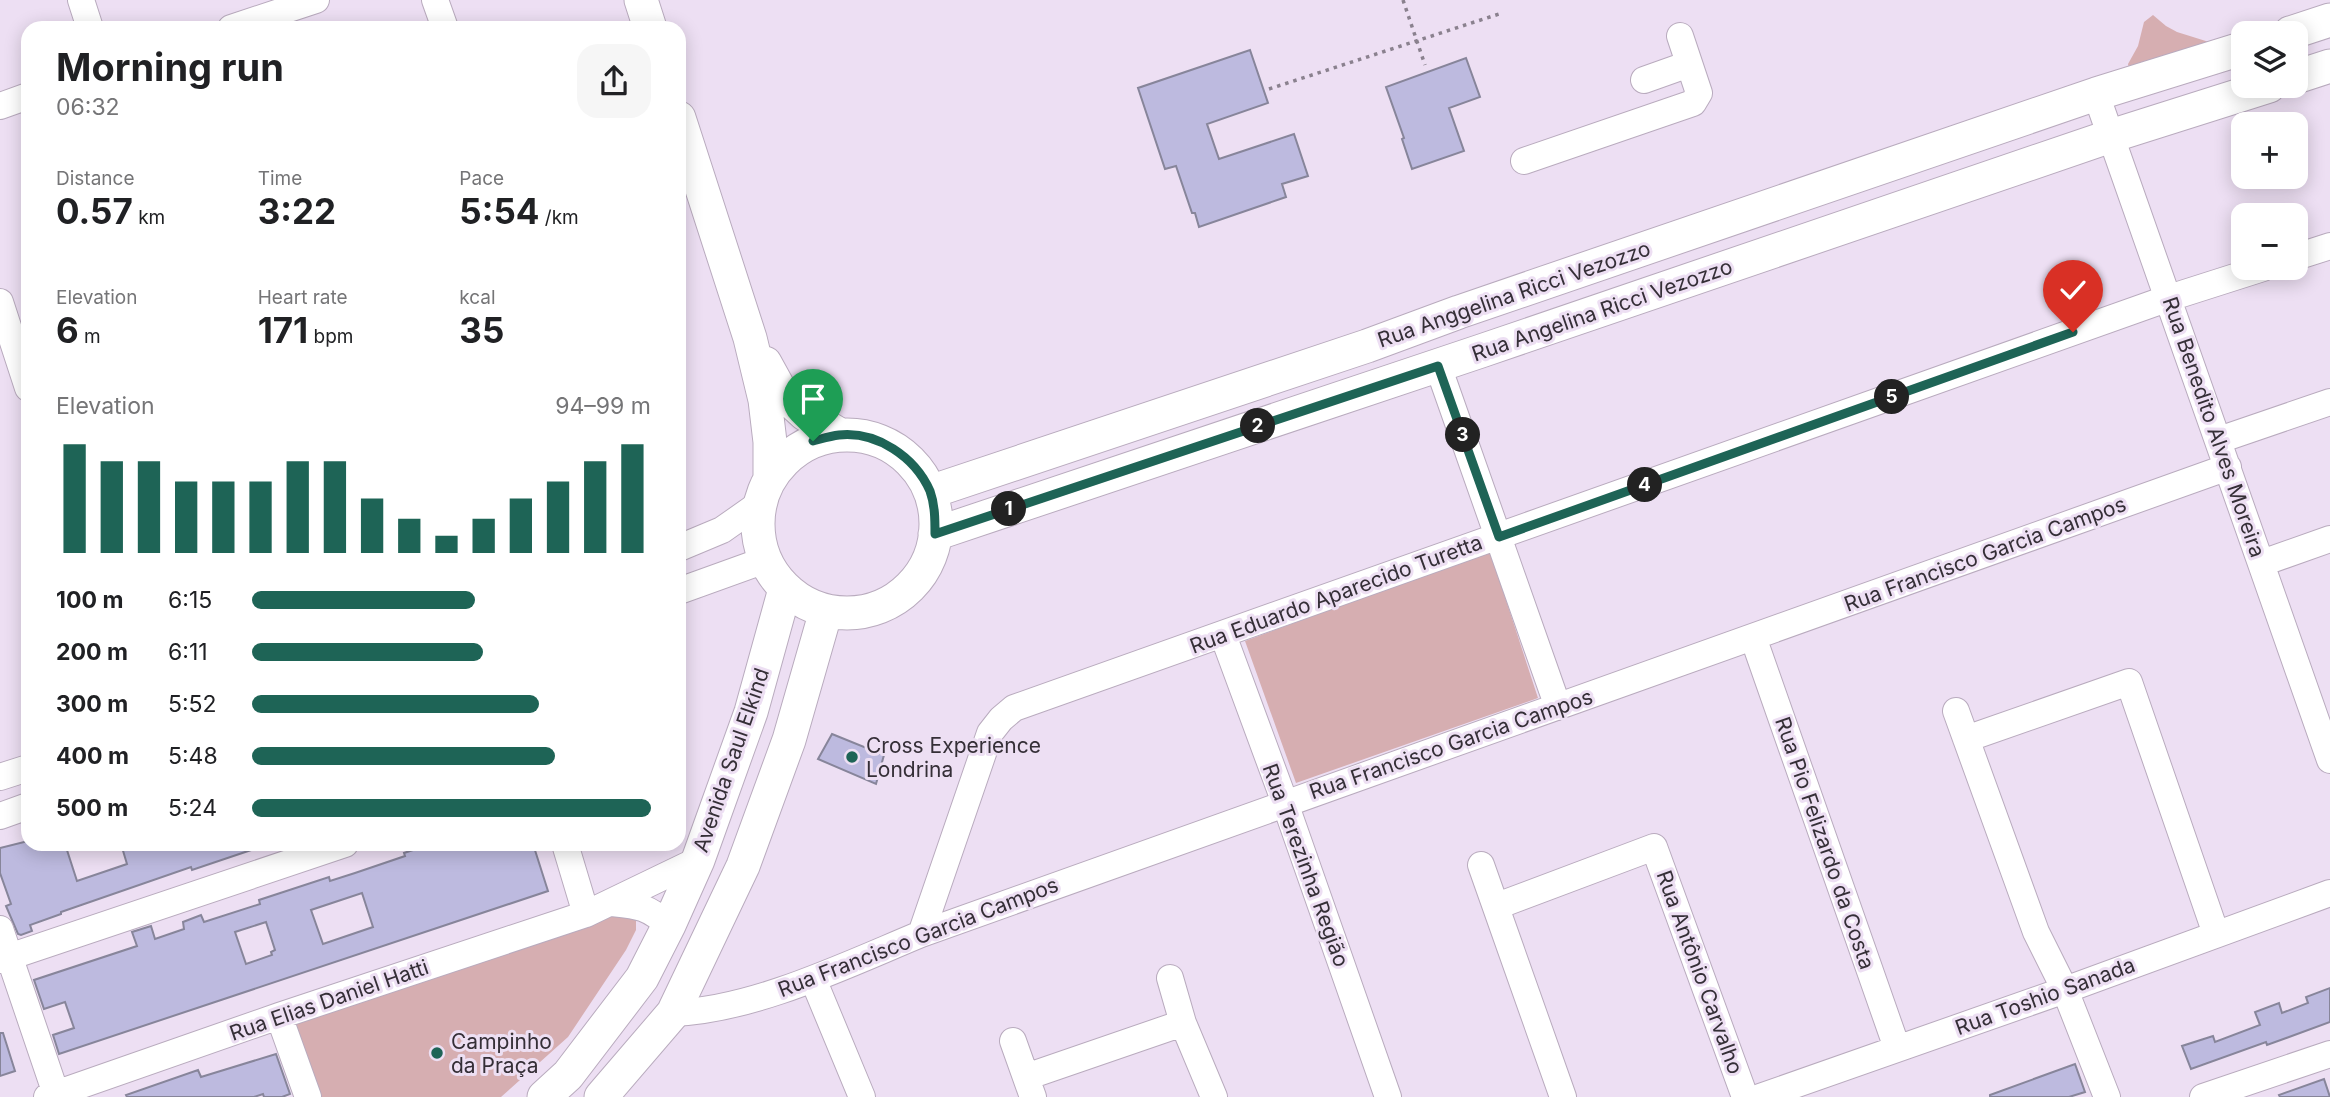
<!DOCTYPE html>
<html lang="en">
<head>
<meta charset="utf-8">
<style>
	:root { --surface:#fff; --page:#f6f6f6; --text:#202124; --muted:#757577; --accent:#1e6456 }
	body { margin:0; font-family:Inter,sans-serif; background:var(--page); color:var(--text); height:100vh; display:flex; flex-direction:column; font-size:26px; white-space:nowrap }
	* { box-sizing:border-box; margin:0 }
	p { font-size:23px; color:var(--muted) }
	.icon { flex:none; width:38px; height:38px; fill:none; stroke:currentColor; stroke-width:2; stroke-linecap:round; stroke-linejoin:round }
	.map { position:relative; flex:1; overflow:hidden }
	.drawer { position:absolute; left:21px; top:21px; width:665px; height:830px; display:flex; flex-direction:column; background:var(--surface); border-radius:21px; box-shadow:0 4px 18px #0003 }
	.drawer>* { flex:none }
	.tools { position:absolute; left:2231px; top:21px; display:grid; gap:14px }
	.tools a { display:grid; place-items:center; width:77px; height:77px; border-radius:14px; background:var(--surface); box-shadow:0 4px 18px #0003; font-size:35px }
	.pin { position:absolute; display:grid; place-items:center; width:60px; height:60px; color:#fff; margin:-72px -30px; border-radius:50% 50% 50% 0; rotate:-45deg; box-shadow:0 0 7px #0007 }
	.pin .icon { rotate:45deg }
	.km { position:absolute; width:35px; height:35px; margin:-18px; border-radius:50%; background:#222; color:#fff; font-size:19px; line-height:35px; text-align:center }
	.round { display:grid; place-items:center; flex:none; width:74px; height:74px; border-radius:21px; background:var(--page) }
	.summary { display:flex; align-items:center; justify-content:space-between; height:119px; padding:0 35px }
	h1 { font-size:38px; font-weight:700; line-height:52px }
	.figures { display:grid; grid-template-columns:repeat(3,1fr); gap:10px; height:119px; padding:7px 35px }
	.figures div { display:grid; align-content:center }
	.figures b { font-size:35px; font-weight:700 }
	.figures small { font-size:19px; font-weight:400 }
	.figures p { font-size:19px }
	.chart { height:196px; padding:14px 35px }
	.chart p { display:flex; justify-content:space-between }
	.chart svg { width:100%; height:126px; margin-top:7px; stroke:var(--accent); stroke-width:6 }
	ul { padding:0 35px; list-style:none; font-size:23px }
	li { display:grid; grid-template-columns:112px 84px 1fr; align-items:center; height:52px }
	li i { height:18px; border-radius:9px; background:var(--accent) }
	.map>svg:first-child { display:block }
	.green { fill:#d6aeb1 }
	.building { fill:#bdbadf; stroke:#87859a; stroke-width:2; fill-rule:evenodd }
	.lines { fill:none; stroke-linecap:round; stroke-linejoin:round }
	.minor-casing { stroke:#b9abbe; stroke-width:28 }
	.major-casing { stroke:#b9abbe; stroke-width:35 }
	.path { stroke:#8a818e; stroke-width:3.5; stroke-dasharray:3.5 5; stroke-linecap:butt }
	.minor { stroke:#fff; stroke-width:26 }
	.major { stroke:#fff; stroke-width:33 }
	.route-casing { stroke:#fff; stroke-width:14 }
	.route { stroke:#1e6456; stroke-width:9 }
	.poi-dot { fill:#1e6456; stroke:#eddff3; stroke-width:2.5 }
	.labels { text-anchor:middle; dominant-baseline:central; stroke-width:6; stroke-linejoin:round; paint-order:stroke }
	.street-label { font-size:21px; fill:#352f37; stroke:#eddff3 }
	.poi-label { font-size:21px; fill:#352f37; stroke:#eddff3; text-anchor:start }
</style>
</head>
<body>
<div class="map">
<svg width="2330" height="1097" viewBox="0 0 2330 1097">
	<rect width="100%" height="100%" fill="#eddff3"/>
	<!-- green -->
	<path class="green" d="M2153 15 2166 26 2177 32 2209 42 2129 70 2128 64 2138 46 2144 22Z
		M1490 551 1538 698 1296 783 1245 641Z
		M628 909 636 919V930L626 950 568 1037 501 1097H319L292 1023Z"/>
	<!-- building -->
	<path class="building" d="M1250 50 1268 103 1207 124 1219 159 1294 134 1308 176 1282 184 1286 197 1199 227 1195 213H1192L1176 166 1165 169 1138 88Z
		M1466 58 1480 97 1449 108 1464 151 1412 169 1402 139 1404 138 1386 87Z
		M832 734 884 755 876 784 818 759Z
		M28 841V844H65L77 881 127 864 121 844H263V846L192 870 191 867 61 912V914L30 925 32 931 21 935 18 934 6 906 11 904 0 873V848Z
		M431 844H533L548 891 59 1054 53 1035 74 1028 65 1002 44 1009 34 980 137 946 132 932 151 926 155 939 184 929 183 922 201 915 204 922 260 904 259 900 329 877 330 881 355 873 405 856 404 853ZM362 893 373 927 323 944 311 910ZM266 922 275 950 271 952 272 955 246 964 235 932Z
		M2330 988V1022L2267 1045 2266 1042 2191 1069 2182 1046 2213 1036 2215 1042 2260 1025 2255 1012 2279 1003 2282 1013 2308 1003 2306 997Z
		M0 1033H3L15 1071 0 1076Z
		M276 1054 290 1094 282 1097H264L263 1094 254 1097H127L126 1095 198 1070 201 1077Z
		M2075 1064 2085 1092 2069 1097H1990V1095Z
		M2324 1079 2330 1097H2280L2279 1095Z"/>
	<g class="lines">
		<defs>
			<path id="minor" d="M81 0 90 28
				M435 0 445 28
				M231 28 316 0
				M1644 80 1689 64
				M2096 94 2330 760
				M0 106 28 96
				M1524 161 1693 103 1699 93 1680 36
				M2296 257 2330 246
				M0 302 28 388
				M1438 366 1558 707
				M2219 440 2330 402
				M679 548 722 530 759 504
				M2262 563 2330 539
				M679 591 765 560
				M1223 635 1285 803 1388 1097
				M1753 637 1897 1048
				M1956 711 2036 932 2065 990 2107 1097
				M1966 739 2129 682 2216 934
				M0 777 28 768
				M0 816 28 806
				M565 844 586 914
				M1481 865 1563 1097
				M611 903C640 906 646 906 669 925
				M1497 906 1654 847 1745 1097
				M0 929 57 1097
				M921 934 990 733 1001 719 1014 708 2169 298 2263 268
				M0 960 345 844
				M1170 978 1183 1023 1214 1097
				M813 979 862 1097
				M673 1013C754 1010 846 965 921 934L2228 467
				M279 1016 308 1097
				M1013 1041 1033 1097
				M1026 1077 1183 1023
				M47 1097 279 1016 586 914 698 860
				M1760 1097 2065 990 2330 893
				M2203 1097 2330 1054"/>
			<path id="major" d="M641 0 650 28
				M2290 33 2330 20
				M2296 77 2330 66
				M679 118 750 338 765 400 770 442V478
				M765 363 781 392 805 414 840 435
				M758 524a89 89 0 1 1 178 0a89 89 0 1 1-178 0Z
				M930 492 1367 346 1459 312 2096 94 2244 48
				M935 534 1481 351 2111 136 2269 86
				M544 1097 568 1075 642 978 669 925 698 860 751 712 785 589
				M601 1097 673 1013 743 866 789 740 826 611"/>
		</defs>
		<!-- minor casing -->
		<use href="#minor" class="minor-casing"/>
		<!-- major casing -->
		<use href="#major" class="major-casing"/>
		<!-- path -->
		<path class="path" d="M1403 0 1425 65
			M1269 89 1499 14"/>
		<!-- minor -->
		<use href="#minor" class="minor"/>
		<!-- major -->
		<use href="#major" class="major"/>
	</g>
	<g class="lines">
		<defs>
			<path id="route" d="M813 441C821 439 830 436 839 435 877 431 915 457 930 491 935 505 935 520 935 534L1438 366 1499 537 2073 332"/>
		</defs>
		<!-- route casing -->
		<use href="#route" class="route-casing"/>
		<!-- route -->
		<use href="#route" class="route"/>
	</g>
	<!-- markers -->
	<g class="poi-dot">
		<circle cx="852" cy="757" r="7"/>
		<circle cx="437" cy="1053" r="7"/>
	</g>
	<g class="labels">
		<!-- street labels -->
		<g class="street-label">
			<text transform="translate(1514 294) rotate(-19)">Rua Anggelina Ricci Vezozzo</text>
			<text transform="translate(1602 310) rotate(-19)">Rua Angelina Ricci Vezozzo</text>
			<text transform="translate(2214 427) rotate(71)">Rua Benedito Alves Moreira</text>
			<text transform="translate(1985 554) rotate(-20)">Rua Francisco Garcia Campos</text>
			<text transform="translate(1336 594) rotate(-20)">Rua Eduardo Aparecido Turetta</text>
			<text transform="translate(1451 744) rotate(-19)">Rua Francisco Garcia Campos</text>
			<text transform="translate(731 760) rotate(-71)">Avenida Saul Elkind</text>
			<text transform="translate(1825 843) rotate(71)">Rua Pio Felizardo da Costa</text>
			<text transform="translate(1306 865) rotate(70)">Rua Terezinha Região</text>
			<text transform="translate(918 937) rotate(-21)">Rua Francisco Garcia Campos</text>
			<text transform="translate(1700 972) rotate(70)">Rua Antônio Carvalho</text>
			<text transform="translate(2045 996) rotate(-20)">Rua Toshio Sanada</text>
			<text transform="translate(329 1000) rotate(-19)">Rua Elias Daniel Hatti</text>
		</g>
		<!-- poi labels -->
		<g class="poi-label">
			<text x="866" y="745">Cross Experience<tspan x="866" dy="24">Londrina</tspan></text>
			<text x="451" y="1041">Campinho<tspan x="451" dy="24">da Praça</tspan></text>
		</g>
	</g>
</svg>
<div class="tools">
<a><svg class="icon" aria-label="layers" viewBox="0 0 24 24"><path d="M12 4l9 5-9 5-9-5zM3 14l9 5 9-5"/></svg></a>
<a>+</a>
<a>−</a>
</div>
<div class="pin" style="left:813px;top:441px;background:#1e9e55"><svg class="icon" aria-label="arrive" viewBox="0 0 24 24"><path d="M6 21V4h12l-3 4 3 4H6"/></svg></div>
<div class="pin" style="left:2073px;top:332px;background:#d93025"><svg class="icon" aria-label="check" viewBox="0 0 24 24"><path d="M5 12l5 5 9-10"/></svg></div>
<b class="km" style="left:1009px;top:509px">1</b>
<b class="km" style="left:1258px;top:426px">2</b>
<b class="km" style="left:1463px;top:435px">3</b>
<b class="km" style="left:1645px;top:485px">4</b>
<b class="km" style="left:1892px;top:397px">5</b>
<section class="drawer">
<div class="summary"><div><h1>Morning run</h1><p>06:32</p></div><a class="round"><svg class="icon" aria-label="share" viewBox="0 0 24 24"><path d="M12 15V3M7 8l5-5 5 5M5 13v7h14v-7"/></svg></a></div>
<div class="figures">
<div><p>Distance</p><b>0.57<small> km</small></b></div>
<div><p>Time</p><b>3:22</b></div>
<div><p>Pace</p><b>5:54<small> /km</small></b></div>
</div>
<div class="figures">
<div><p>Elevation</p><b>6<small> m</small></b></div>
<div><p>Heart rate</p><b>171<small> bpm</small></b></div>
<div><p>kcal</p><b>35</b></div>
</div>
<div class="chart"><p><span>Elevation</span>94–99 m</p>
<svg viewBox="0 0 160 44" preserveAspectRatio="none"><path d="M5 44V6M15 44V12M25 44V12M35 44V19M45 44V19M55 44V19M65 44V12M75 44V12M85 44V25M95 44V32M105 44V38M115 44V32M125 44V25M135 44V19M145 44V12M155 44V6"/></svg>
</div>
<ul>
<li><b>100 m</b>6:15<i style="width:56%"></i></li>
<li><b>200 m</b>6:11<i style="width:58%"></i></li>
<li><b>300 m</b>5:52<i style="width:72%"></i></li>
<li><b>400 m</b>5:48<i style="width:76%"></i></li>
<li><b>500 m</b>5:24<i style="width:100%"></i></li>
</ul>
</section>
</div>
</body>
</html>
